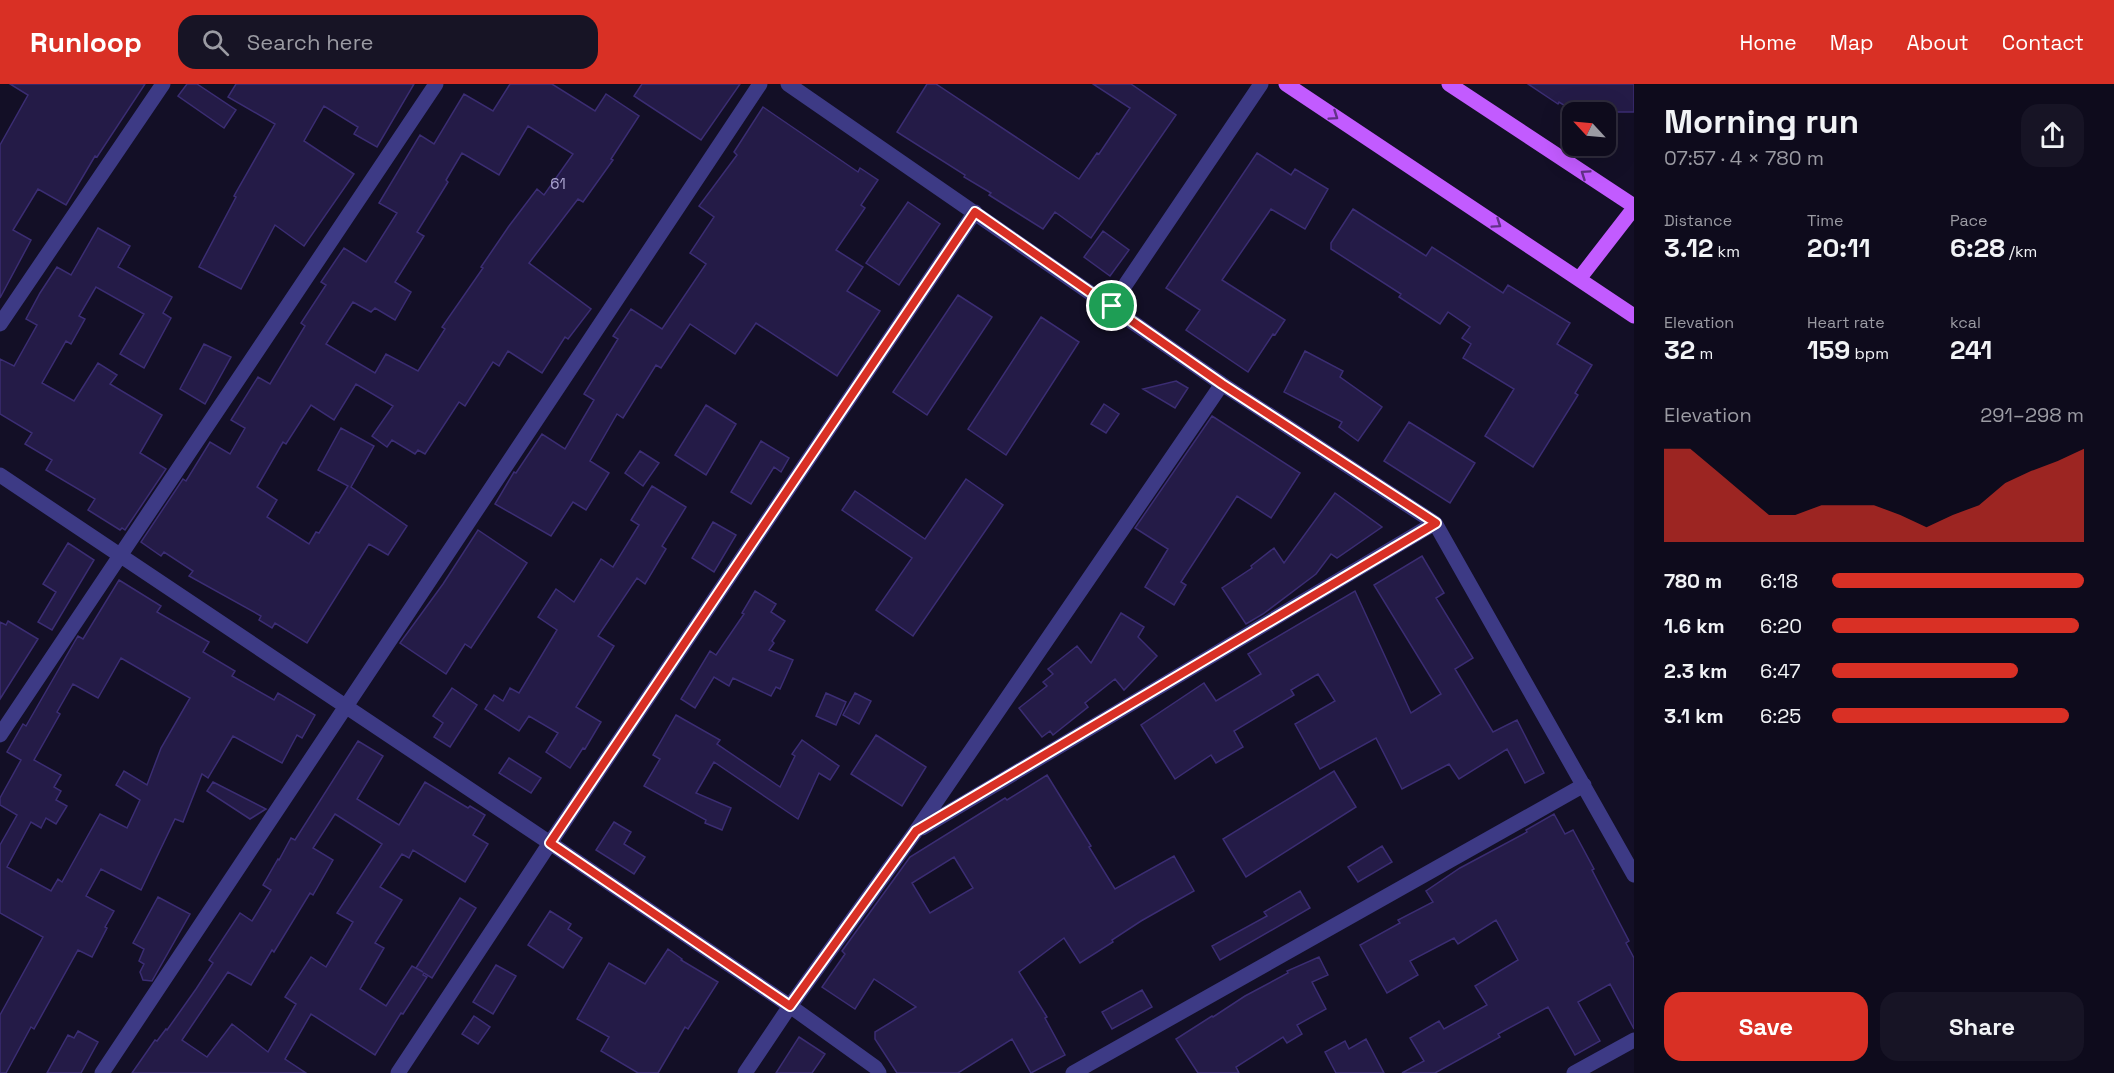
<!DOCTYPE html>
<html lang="en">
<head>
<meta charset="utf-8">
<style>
	:root { --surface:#0e0b1c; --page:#171425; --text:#f1f3f6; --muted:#9b9ba3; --line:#2e2b3b; --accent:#d93025 }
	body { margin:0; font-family:"Space Grotesk",sans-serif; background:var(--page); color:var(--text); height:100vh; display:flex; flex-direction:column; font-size:22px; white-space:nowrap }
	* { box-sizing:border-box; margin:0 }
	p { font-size:20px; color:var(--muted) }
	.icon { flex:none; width:33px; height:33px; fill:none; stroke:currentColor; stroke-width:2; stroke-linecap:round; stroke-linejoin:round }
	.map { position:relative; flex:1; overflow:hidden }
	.details { display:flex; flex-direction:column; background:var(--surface); width:480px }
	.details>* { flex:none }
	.needle { width:39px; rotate:296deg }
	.controls { position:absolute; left:1562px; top:18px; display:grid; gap:12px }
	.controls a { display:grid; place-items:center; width:54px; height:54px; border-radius:12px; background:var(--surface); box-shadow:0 6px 24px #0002,0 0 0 2px var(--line); font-size:30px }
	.pin { position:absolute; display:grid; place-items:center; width:51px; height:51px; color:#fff; margin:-26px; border:3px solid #fff; border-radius:50%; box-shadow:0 2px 6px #0007 }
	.round { display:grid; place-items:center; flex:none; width:63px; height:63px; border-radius:18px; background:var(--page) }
	.overview { display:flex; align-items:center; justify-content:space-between; height:102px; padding:0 30px }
	h1 { font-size:33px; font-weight:800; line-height:45px }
	.figures { display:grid; grid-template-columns:repeat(3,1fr); gap:9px; height:102px; padding:6px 30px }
	.figures div { display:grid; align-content:center }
	.figures b { font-size:26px; font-weight:800 }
	.figures small { font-size:16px; font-weight:400 }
	.figures p { font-size:16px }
	.chart { height:168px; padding:12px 30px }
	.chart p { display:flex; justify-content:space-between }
	.chart svg { width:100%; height:108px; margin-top:6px; fill:var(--accent); opacity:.7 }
	.primary-button { display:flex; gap:12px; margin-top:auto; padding:12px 30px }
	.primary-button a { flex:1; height:69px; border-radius:18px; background:var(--accent); color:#fff; font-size:24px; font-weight:800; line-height:69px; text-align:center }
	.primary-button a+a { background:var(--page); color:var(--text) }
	ul { padding:0 30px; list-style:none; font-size:20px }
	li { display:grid; grid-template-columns:96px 72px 1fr; align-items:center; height:45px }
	li i { height:15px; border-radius:8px; background:var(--accent) }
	header { display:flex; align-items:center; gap:36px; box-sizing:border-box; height:84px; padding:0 30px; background:var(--accent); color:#fff }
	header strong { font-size:28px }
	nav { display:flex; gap:33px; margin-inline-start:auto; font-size:21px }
	.search { width:420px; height:54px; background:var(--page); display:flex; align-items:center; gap:15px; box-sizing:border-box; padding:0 21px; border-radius:18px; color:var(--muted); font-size:22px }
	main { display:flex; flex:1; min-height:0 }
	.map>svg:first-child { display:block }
	.building { fill:#241b47; stroke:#3b2d73; stroke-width:1.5; fill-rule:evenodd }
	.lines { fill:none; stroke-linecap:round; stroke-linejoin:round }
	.street { stroke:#3d3a85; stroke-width:15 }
	.primary { stroke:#c25bff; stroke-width:15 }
	.oneway { stroke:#623188 }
	.route-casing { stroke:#fff; stroke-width:12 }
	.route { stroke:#d93025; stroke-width:8 }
	.labels { text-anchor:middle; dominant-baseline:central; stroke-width:5; stroke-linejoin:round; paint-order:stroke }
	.number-label { font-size:15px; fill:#aca6d1 }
</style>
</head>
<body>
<header>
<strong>Runloop</strong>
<div class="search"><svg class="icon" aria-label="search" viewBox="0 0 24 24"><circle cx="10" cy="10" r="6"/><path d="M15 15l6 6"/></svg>Search here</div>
<nav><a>Home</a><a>Map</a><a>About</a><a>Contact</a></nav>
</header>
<main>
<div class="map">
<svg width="1634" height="989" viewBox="0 0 1634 989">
	<rect width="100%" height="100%" fill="#130f26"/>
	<!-- building -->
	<path class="building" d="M10 0H145L97 73 95 72 66 121 38 105 13 146 31 156 0 214V61L28 11Z
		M187 0H197L236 26 224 44 178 12Z
		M236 0H414L377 63 354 50 358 43 324 22 304 57 354 90 304 162 275 141 241 205 199 183 236 113 234 112 275 40 228 13Z
		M510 0H552L595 27 606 10 639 32 611 75 613 76 583 118 578 115 529 179 591 225 568 255 565 253 542 289 508 267 499 282 493 278 465 322 459 318 425 370 418 366 415 370 392 356 387 363 372 352 393 322 356 300 334 336 311 321 286 360 283 358 257 403 277 416 267 433 309 460 316 448 319 449 348 402 318 386 341 344 374 362 351 403 407 442 388 471 369 460 307 559 275 539 272 544 259 536 261 532 189 492 193 487 164 468 161 472 141 458 183 395 186 397 210 358 230 370 245 344 231 336 258 293 270 300 305 242 301 239 326 201 321 198 344 164 366 178 397 129 379 119 420 51 434 60 464 10 493 27ZM528 42 573 70 544 111 537 105 509 142 481 183 483 184 442 243 445 245 418 287 386 270 375 289 326 260 353 218 371 228 375 224 395 236 411 208 395 198 424 152 417 148 448 98 446 96 462 69 499 91Z
		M642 0H740L701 56 634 12Z
		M927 0H936L1079 95 1097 69 1099 70 1130 24 1093 0H1131L1176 31 1091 154 1055 128 1043 145 989 111 991 109 964 93 965 91 897 48Z
		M1528 0H1634V28H1575L1559 18 1558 20Z
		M763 23 858 88 860 84 878 96 861 121 865 124 836 166 863 183 847 207 880 227 837 292 756 239 735 270 690 240 661 284 656 281 623 334 617 330 590 377 609 389 586 426 573 418 551 452 495 420 514 388 516 389 542 350 565 365 594 316 584 310 618 255 613 252 631 225 662 245 706 180 690 169 714 133 699 122 737 71 734 68Z
		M1257 69 1291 91 1295 85 1328 105 1305 145 1271 125 1222 196 1285 236 1275 251 1273 250 1248 288 1186 246 1200 226 1166 204Z
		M908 118 940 140 899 201 866 179Z
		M1353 125 1426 172 1432 163 1503 209 1508 201 1570 239 1557 260 1592 281 1575 309 1578 311 1533 383 1485 352 1514 305 1463 274 1471 260 1462 254 1470 243 1448 228 1440 240 1399 213 1401 210 1331 165V159Z
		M98 144 130 162 118 183 172 213 163 229 171 234 144 284 120 270 144 230 96 203 79 232 85 235 71 260 66 257 42 299 74 317 98 279 117 291 110 300 162 331 140 369 166 385 125 446 122 444 120 446 88 426 95 415 46 386 52 376 25 360 32 349 0 330V275L14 282 37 241 26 235 40 209 57 183 71 191Z
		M1103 147 1129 166 1110 192 1084 173Z
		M958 211 992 233 927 331 893 308Z
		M1041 233 1079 258 1006 371 968 345Z
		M204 260 231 273 205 320 180 305Z
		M1305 267 1343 287 1340 293 1382 323 1358 357 1339 343 1342 338 1284 308Z
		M1176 297 1188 304 1175 324 1143 305Z
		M1104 320 1119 330 1106 349 1091 340Z
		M706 321 736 340 706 391 675 371Z
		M1212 332 1300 389 1271 434 1237 412 1181 498 1186 501 1174 521 1145 503 1168 465 1135 444Z
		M1409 338 1475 379 1450 419 1384 377Z
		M761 357 789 374 781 388 774 383 751 420 731 408Z
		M640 367 659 379 643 402 625 389Z
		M966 395 1003 421 913 552 876 526 912 474 842 426 855 407 925 455Z
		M652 402 686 423 662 462 666 465 645 500 637 494 598 552 614 562 576 623 601 638 585 665 583 664 570 684 546 668 558 649 529 632 519 647 485 625 494 611 503 617 510 604 519 609 557 546 538 533 556 505 574 518 601 475 613 483 639 441 631 436Z
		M1335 409 1382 443 1337 474 1331 470 1316 490 1263 530 1246 540 1222 504 1252 484 1251 482 1274 464 1284 479Z
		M713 438 736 451 714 488 692 474Z
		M478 446 527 479 471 564 465 560 446 590 400 559 443 500Z
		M68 459 94 476 52 546 38 538 56 508 43 500Z
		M1422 472 1444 509 1436 514 1473 574 1455 585 1493 648 1517 636 1544 689 1525 699 1507 665 1459 695 1449 680 1402 705 1376 654 1320 685 1295 640 1335 617 1318 590 1291 606 1294 611 1234 647 1243 663 1216 679 1211 671 1175 695 1141 641 1204 599 1216 617 1261 590 1248 570 1355 507 1411 629 1441 610 1374 501Z
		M119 496 161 522 157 528 209 558 203 568 235 587 232 592 274 616 278 609 315 631 302 654 297 651 282 679 233 652 208 694 202 690 183 738 175 735 141 806 101 785 86 812 114 827 105 843 107 844 92 873 78 866 34 945 31 943 6 989H0V931L43 853 0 829V761L17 731 0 721V714L21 676 7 668 23 640 26 642 75 557 78 552 83 555ZM121 574 190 614 161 664 147 701 124 687 116 701 140 716 127 744 100 730 62 798 58 795 51 807 7 783 31 738 41 744 46 734 56 740 67 722 56 716 61 707 54 703 61 691 34 676 60 630 57 628 73 600 98 614Z
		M755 507 776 520 771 528 785 537 772 557 774 559 769 566 793 576 780 605 776 603 771 612 733 594 729 602 714 593 695 624 681 615 710 567 716 571 744 530 742 529Z
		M1121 529 1144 543 1138 553 1157 572 1124 606 1115 595 1085 619 1088 623 1053 651 1050 647 1042 653 1019 624 1047 602 1043 598 1053 590 1048 585 1077 562 1091 579Z
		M8 537 38 555 0 615V538L6 541Z
		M452 604 477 621 450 663 434 653 443 639 433 632Z
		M826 609 846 618 836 641 816 632Z
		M855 609 871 617 859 640 843 631Z
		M676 631 720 656 717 660 780 703 795 672 792 670 802 656 839 682 830 696 819 689 798 735 714 678 696 709 731 724 722 746 705 739 706 736 644 702 660 675 653 671Z
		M876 651 926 683 902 722 851 690Z
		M358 657 383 672 357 715 399 741 425 698 468 724 470 722 485 731 473 751 488 760 465 798 413 766 409 774 402 770 380 803 402 816 375 859 384 864 360 905 386 922 412 882 423 888 416 884 460 814 476 824 432 894 424 889 423 891 427 893 403 930 401 929 375 971 311 930 285 975 306 989H132L155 956 157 957 166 945 167 946 196 905 213 879 209 876 240 829 252 837 271 806 263 801 278 775 279 776 291 754 295 756ZM335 730 382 760 337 829 353 838 326 883 311 873 285 913 296 920 268 968 232 940 207 973 182 956 228 888 251 901 272 866 274 868 310 809 313 811 333 776 313 764Z
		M509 674 541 694 531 709 499 689Z
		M1334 687 1356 723 1246 793 1223 755Z
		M1047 691 1091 762 1089 763 1115 805 1174 772 1194 807 1141 837 1112 856 1113 858 1080 879 1064 854 1019 888 1047 933 1045 934 1065 971 1031 989 1012 955 958 989H897L875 955V948L916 923 874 895 855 925 822 903 845 870 842 867 910 773 1005 714 1007 716ZM954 773 973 804 930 829 912 799Z
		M213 698 266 725 250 735 207 707Z
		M1554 730 1565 750 1573 746 1594 785 1592 786 1629 857 1626 859 1634 874V945L1610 900 1578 918 1600 957 1575 971 1548 923 1498 950 1500 953 1435 989H1402L1424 977 1410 954 1439 937 1444 945 1487 921 1475 902 1518 876 1496 836 1458 860 1454 854 1410 877 1418 891 1387 909 1360 861 1400 839 1398 836 1433 818 1426 807 1460 784 1527 748 1526 746Z
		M614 738 631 748 624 760 645 773 634 790 596 766Z
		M1382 762 1392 778 1358 798 1348 783Z
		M1300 807 1310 824 1220 876 1212 862 1267 832 1264 828Z
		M158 813 190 830 152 897 143 896 140 888 144 880 139 877 144 865 133 859Z
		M550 827 571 840 568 845 582 854 563 884 528 861Z
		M668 865 682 875 681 876 718 898 688 945 685 943 658 989H638L601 967 609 953 577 935 609 879 645 900Z
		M1319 873 1328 891 1312 898 1326 925 1297 941 1302 950 1287 959 1283 953 1236 983 1239 989H1198L1176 955 1212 932 1213 933 1245 912 1288 889 1287 887Z
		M496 881 516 892 493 930 473 918Z
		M1142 906 1152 923 1112 945 1102 928Z
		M474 932 490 943 478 960 462 950Z
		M78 947 98 958 81 989H47L68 951 74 954Z
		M799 953 825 970 812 989H776Z
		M1366 955 1384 989H1336L1325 968 1345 957 1349 965Z"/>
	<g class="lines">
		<!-- street -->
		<path class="street" d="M788 0 1222 300 1435 439 1634 791
			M1111 222 1261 0
			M0 240 163 0
			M0 391 550 759 790 922 875 983 879 989
			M0 651 436 0
			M922 744 1435 439
			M102 989 760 0
			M398 989 550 759 975 128
			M745 989 790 922 916 747 1222 300
			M1073 989 1584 701
			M1574 989 1634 956"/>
		<!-- primary -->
		<path class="primary" d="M1286 0 1634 232
			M1449 0 1634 122
			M1579 195 1634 124"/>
	</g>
	<!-- one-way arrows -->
	<defs><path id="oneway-chevron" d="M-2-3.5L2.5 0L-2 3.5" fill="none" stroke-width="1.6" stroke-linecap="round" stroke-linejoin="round" transform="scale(1.5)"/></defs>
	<g class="oneway">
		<use href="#oneway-chevron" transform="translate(1334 32) rotate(34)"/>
		<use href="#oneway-chevron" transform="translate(1585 90) rotate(-146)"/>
		<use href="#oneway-chevron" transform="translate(1497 140) rotate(34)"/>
	</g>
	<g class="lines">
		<defs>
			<path id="route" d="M975 128 1222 300 1436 439 916 747 790 922 550 759Z"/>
		</defs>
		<!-- route casing -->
		<use href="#route" class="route-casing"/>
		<!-- route -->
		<use href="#route" class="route"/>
	</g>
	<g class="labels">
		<!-- number labels -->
		<g class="number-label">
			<text x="558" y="99">61</text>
		</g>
	</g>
</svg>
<div class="controls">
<a><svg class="needle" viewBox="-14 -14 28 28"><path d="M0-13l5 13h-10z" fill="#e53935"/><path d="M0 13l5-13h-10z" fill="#9b9ba3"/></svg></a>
</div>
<div class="pin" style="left:1112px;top:222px;background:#1e9e55"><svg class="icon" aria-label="arrive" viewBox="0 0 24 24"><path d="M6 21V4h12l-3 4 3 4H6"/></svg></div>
</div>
<section class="details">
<div class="overview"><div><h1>Morning run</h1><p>07:57 · 4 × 780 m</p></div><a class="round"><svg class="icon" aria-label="share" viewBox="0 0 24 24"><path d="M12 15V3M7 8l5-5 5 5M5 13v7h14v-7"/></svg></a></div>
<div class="figures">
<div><p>Distance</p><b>3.12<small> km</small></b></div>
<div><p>Time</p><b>20:11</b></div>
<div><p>Pace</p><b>6:28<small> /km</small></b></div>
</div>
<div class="figures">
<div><p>Elevation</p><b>32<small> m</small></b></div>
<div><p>Heart rate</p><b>159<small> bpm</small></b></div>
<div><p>kcal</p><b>241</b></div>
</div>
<div class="chart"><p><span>Elevation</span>291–298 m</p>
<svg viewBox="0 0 160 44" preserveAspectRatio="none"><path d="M0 44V6L10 6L20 15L30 24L40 33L50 33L60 29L70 29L80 29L90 33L100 38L110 33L120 29L130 20L140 15L150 11L160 6V44z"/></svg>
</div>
<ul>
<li><b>780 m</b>6:18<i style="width:100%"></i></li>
<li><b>1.6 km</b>6:20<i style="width:98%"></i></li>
<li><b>2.3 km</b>6:47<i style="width:74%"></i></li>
<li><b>3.1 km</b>6:25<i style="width:94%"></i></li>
</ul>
<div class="primary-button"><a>Save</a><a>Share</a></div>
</section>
</main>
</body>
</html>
